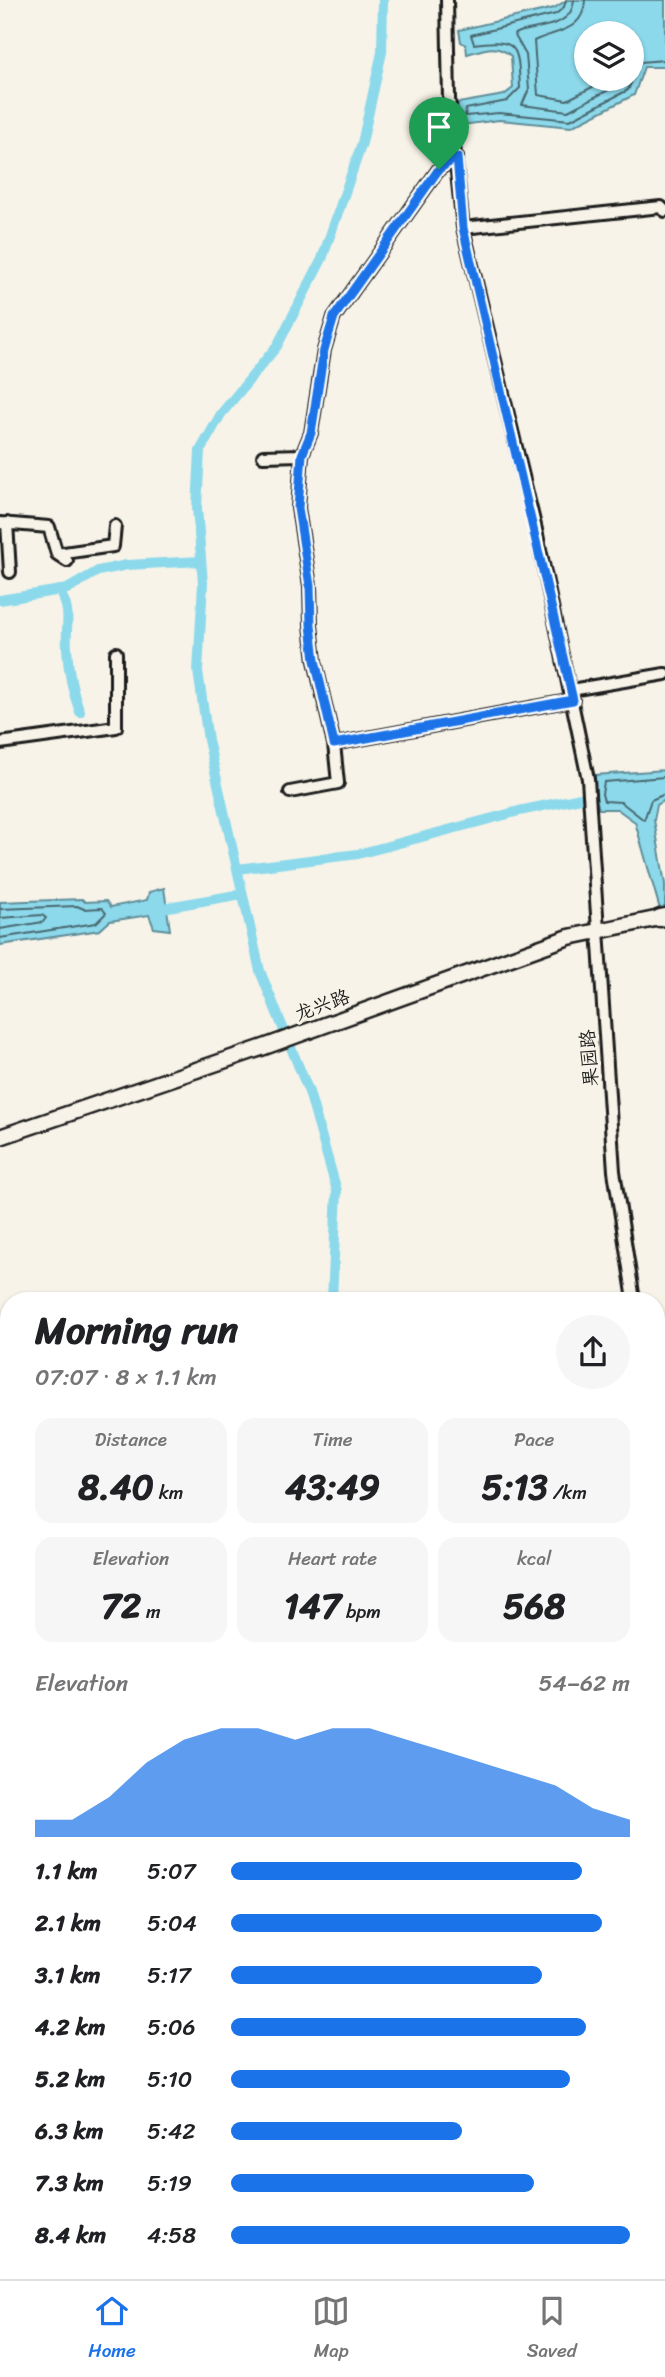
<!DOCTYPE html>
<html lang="en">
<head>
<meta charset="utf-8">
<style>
	:root { --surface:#fff; --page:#f6f6f6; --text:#202124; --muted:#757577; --line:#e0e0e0; --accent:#1a73e8 }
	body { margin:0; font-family:Sriracha,"LXGW WenKai TC",sans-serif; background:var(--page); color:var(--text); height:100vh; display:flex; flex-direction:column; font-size:26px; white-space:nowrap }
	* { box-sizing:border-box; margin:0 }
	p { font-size:23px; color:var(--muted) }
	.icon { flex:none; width:38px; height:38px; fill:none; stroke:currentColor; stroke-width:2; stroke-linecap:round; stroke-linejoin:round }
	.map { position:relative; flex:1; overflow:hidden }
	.sheet { position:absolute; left:0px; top:1292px; width:665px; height:989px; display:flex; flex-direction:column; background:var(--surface); border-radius:28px 28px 0 0; box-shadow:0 2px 5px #0004 }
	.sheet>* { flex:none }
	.tools { position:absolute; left:574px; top:21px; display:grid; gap:14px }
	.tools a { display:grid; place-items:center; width:70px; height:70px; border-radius:50%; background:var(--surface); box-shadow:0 2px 5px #0004; font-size:35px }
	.pin { position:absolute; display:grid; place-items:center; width:60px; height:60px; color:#fff; margin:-72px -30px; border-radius:50% 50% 50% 0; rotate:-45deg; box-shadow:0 0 7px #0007 }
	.pin .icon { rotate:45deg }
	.round { display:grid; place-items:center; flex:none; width:74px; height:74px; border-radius:37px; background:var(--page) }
	.head { display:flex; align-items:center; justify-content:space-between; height:119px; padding:0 35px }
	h1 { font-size:38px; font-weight:800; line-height:52px }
	.metrics { display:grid; grid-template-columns:repeat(3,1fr); gap:10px; height:119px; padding:7px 35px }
	.metrics div { display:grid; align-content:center; border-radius:18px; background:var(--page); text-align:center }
	.metrics b { font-size:35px; font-weight:800 }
	.metrics small { font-size:19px; font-weight:400 }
	.metrics p { font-size:19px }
	.chart { height:196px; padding:14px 35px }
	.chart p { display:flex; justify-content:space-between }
	.chart svg { width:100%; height:126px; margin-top:7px; fill:var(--accent); opacity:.7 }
	ul { padding:0 35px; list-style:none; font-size:23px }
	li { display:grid; grid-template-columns:112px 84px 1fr; align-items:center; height:52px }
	li i { height:18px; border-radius:9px; background:var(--accent) }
	.dock { display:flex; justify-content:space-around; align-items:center; height:98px; border-top:2px solid var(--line); background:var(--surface); font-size:19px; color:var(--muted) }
	.dock a { display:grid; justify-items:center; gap:4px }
	.dock .active { color:var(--accent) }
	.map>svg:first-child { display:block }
	.water { fill:#8cd9eb; stroke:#5f8d98; stroke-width:2; fill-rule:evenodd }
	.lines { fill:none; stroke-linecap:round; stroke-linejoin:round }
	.shore { stroke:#49686f; stroke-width:2 }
	.canal { stroke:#8cd9eb; stroke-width:10 }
	.minor-casing { stroke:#1c1c1c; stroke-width:16 }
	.tertiary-casing { stroke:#1c1c1c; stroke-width:19 }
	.secondary-casing { stroke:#1c1c1c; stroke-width:21 }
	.minor { stroke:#f7f3e8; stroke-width:10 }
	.tertiary { stroke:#f7f3e8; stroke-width:14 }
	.secondary { stroke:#f7f3e8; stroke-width:16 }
	.route-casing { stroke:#fff; stroke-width:14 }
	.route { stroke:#1a73e8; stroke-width:9 }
	.labels { text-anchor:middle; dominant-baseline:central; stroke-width:6; stroke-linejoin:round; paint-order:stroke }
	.street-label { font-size:19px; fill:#1c1c1c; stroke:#f7f3e8 }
</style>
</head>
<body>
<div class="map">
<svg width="665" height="2279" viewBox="0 0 665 2279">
	<rect width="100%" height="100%" fill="#f7f3e8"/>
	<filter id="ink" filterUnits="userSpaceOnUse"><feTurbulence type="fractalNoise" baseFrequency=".0143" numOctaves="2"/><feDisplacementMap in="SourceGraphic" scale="14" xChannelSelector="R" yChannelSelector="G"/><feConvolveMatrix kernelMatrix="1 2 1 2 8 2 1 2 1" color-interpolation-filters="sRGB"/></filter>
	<g filter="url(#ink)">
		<!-- water -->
		<path class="water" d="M567 0H665V67H644L634 95 571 127 499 120 462 125 456 117 458 103 504 95 513 88 511 56C497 43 484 49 467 54L466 45 461 42 459 30 554 8ZM586 33H632V79H586Z
			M665 770V800L657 805 654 820 665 884V927L635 822 617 809H599L595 795V775Z
			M164 888 170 930 154 928 149 915 110 921 100 930 0 945V902L82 899 85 902 106 901 111 907 147 900 149 892Z"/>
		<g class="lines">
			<!-- shore -->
			<path class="shore" d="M566 0 564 7 556 14 471 35 474 44C519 38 518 47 520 88L507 101 466 109 465 116 499 113 570 120 628 90 640 62 665 60
				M574 0C572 30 534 25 514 34L526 55 529 89 522 105 568 111 620 84 623 79
				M585 0C584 32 556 30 534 41L538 95 567 100 608 79
				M665 777 604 782 602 794 604 801 621 802 644 820 651 800 665 794
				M0 909 77 906 84 909 102 908 106 913 96 923 0 938
				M0 918 42 915 46 918 43 922 0 929"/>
			<!-- canal -->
			<path class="canal" d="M59 590C73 614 65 622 67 648 68 670 72 691 80 712
				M0 600 67 589 98 571 127 565 201 561
				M237 869 358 854 519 811 595 795
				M157 909 242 894
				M332 1300 337 1191 309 1092 260 971 208 740 198 671 203 583 197 508 200 451 221 414 277 346 322 259 362 143 382 52 383 0
				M0 1535 9 1532
				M656 1937H665
				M0 2216H9
				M170 2279 176 2272"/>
			<defs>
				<path id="minor" d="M447 0 449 99 463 228 536 530 588 779 614 1171 634 1300
					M457 157 439 169 334 317 324 350 311 433 302 455 298 508 310 586 311 625 315 661 334 744 573 700
					M463 228 661 207 665 211
					M263 456 302 455
					M0 523 49 527 57 554 67 561
					M7 523 10 572
					M57 554 113 546 115 526
					M571 690 665 674
					M0 743 116 727V653
					M290 792 338 783 334 744
					M656 1443 658 1455 665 1463
					M0 1449 9 1446
					M0 1634 9 1629
					M0 1652 9 1647
					M0 1973H9
					M0 2098 9 2096
					M0 2108 9 2107
					M656 2240C661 2252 665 2268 659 2279
					M315 2272 318 2279
					M495 2272 496 2279
					M571 2272 572 2279
					M60 2279 64 2272
					M258 2279 263 2272"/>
				<path id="tertiary" d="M0 1137 264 1047 569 937 660 918"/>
				<path id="secondary" d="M660 918 665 917"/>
			</defs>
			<!-- minor casing -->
			<use href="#minor" class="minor-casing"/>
			<!-- tertiary casing -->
			<use href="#tertiary" class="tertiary-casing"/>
			<!-- secondary casing -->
			<use href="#secondary" class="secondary-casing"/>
			<!-- minor -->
			<use href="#minor" class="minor"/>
			<!-- tertiary -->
			<use href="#tertiary" class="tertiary"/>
			<!-- secondary -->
			<use href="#secondary" class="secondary"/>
		</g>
	</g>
	<g class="lines" filter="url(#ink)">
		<defs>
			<path id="route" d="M457 157 463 228 573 700 334 744 315 660 311 625 310 586 298 508 302 455 311 433 324 350 334 317 439 169Z"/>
		</defs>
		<!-- route casing -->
		<use href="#route" class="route-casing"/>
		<!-- route -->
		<use href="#route" class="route"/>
	</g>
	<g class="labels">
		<!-- street labels -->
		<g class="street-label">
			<text transform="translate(322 1005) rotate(-20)">龙兴路</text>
			<text transform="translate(589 1058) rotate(-94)">果园路</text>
		</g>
	</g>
</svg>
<div class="tools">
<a><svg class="icon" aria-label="layers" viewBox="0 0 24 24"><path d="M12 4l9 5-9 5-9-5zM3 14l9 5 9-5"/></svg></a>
</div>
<div class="pin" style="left:439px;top:169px;background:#1e9e55"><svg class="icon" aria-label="arrive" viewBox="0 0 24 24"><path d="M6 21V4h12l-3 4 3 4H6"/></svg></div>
<section class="sheet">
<div class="head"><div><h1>Morning run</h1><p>07:07 · 8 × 1.1 km</p></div><a class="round"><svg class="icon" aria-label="share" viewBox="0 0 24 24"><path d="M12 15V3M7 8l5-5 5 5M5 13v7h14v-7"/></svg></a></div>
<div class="metrics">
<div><p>Distance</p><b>8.40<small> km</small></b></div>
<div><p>Time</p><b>43:49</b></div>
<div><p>Pace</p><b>5:13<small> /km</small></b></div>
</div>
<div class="metrics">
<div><p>Elevation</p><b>72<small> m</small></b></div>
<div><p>Heart rate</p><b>147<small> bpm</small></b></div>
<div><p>kcal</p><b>568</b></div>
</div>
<div class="chart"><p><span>Elevation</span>54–62 m</p>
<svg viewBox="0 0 160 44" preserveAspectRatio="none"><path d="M0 44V38L10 38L20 30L30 18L40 10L50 6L60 6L70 10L80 6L90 6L100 10L110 14L120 18L130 22L140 26L150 34L160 38V44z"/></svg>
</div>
<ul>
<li><b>1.1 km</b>5:07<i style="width:88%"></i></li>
<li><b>2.1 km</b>5:04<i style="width:93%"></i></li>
<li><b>3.1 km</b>5:17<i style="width:78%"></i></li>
<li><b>4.2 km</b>5:06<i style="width:89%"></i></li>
<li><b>5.2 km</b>5:10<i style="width:85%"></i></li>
<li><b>6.3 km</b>5:42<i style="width:58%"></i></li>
<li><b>7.3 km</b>5:19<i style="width:76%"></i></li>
<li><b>8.4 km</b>4:58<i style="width:100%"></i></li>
</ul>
</section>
</div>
<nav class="dock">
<a class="active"><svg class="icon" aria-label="home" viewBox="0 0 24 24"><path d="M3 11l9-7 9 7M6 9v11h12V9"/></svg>Home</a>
<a><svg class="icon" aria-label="map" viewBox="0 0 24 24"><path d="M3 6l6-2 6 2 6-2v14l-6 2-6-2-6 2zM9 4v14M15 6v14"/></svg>Map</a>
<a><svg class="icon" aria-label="saved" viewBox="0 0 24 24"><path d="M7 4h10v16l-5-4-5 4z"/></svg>Saved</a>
</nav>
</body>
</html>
